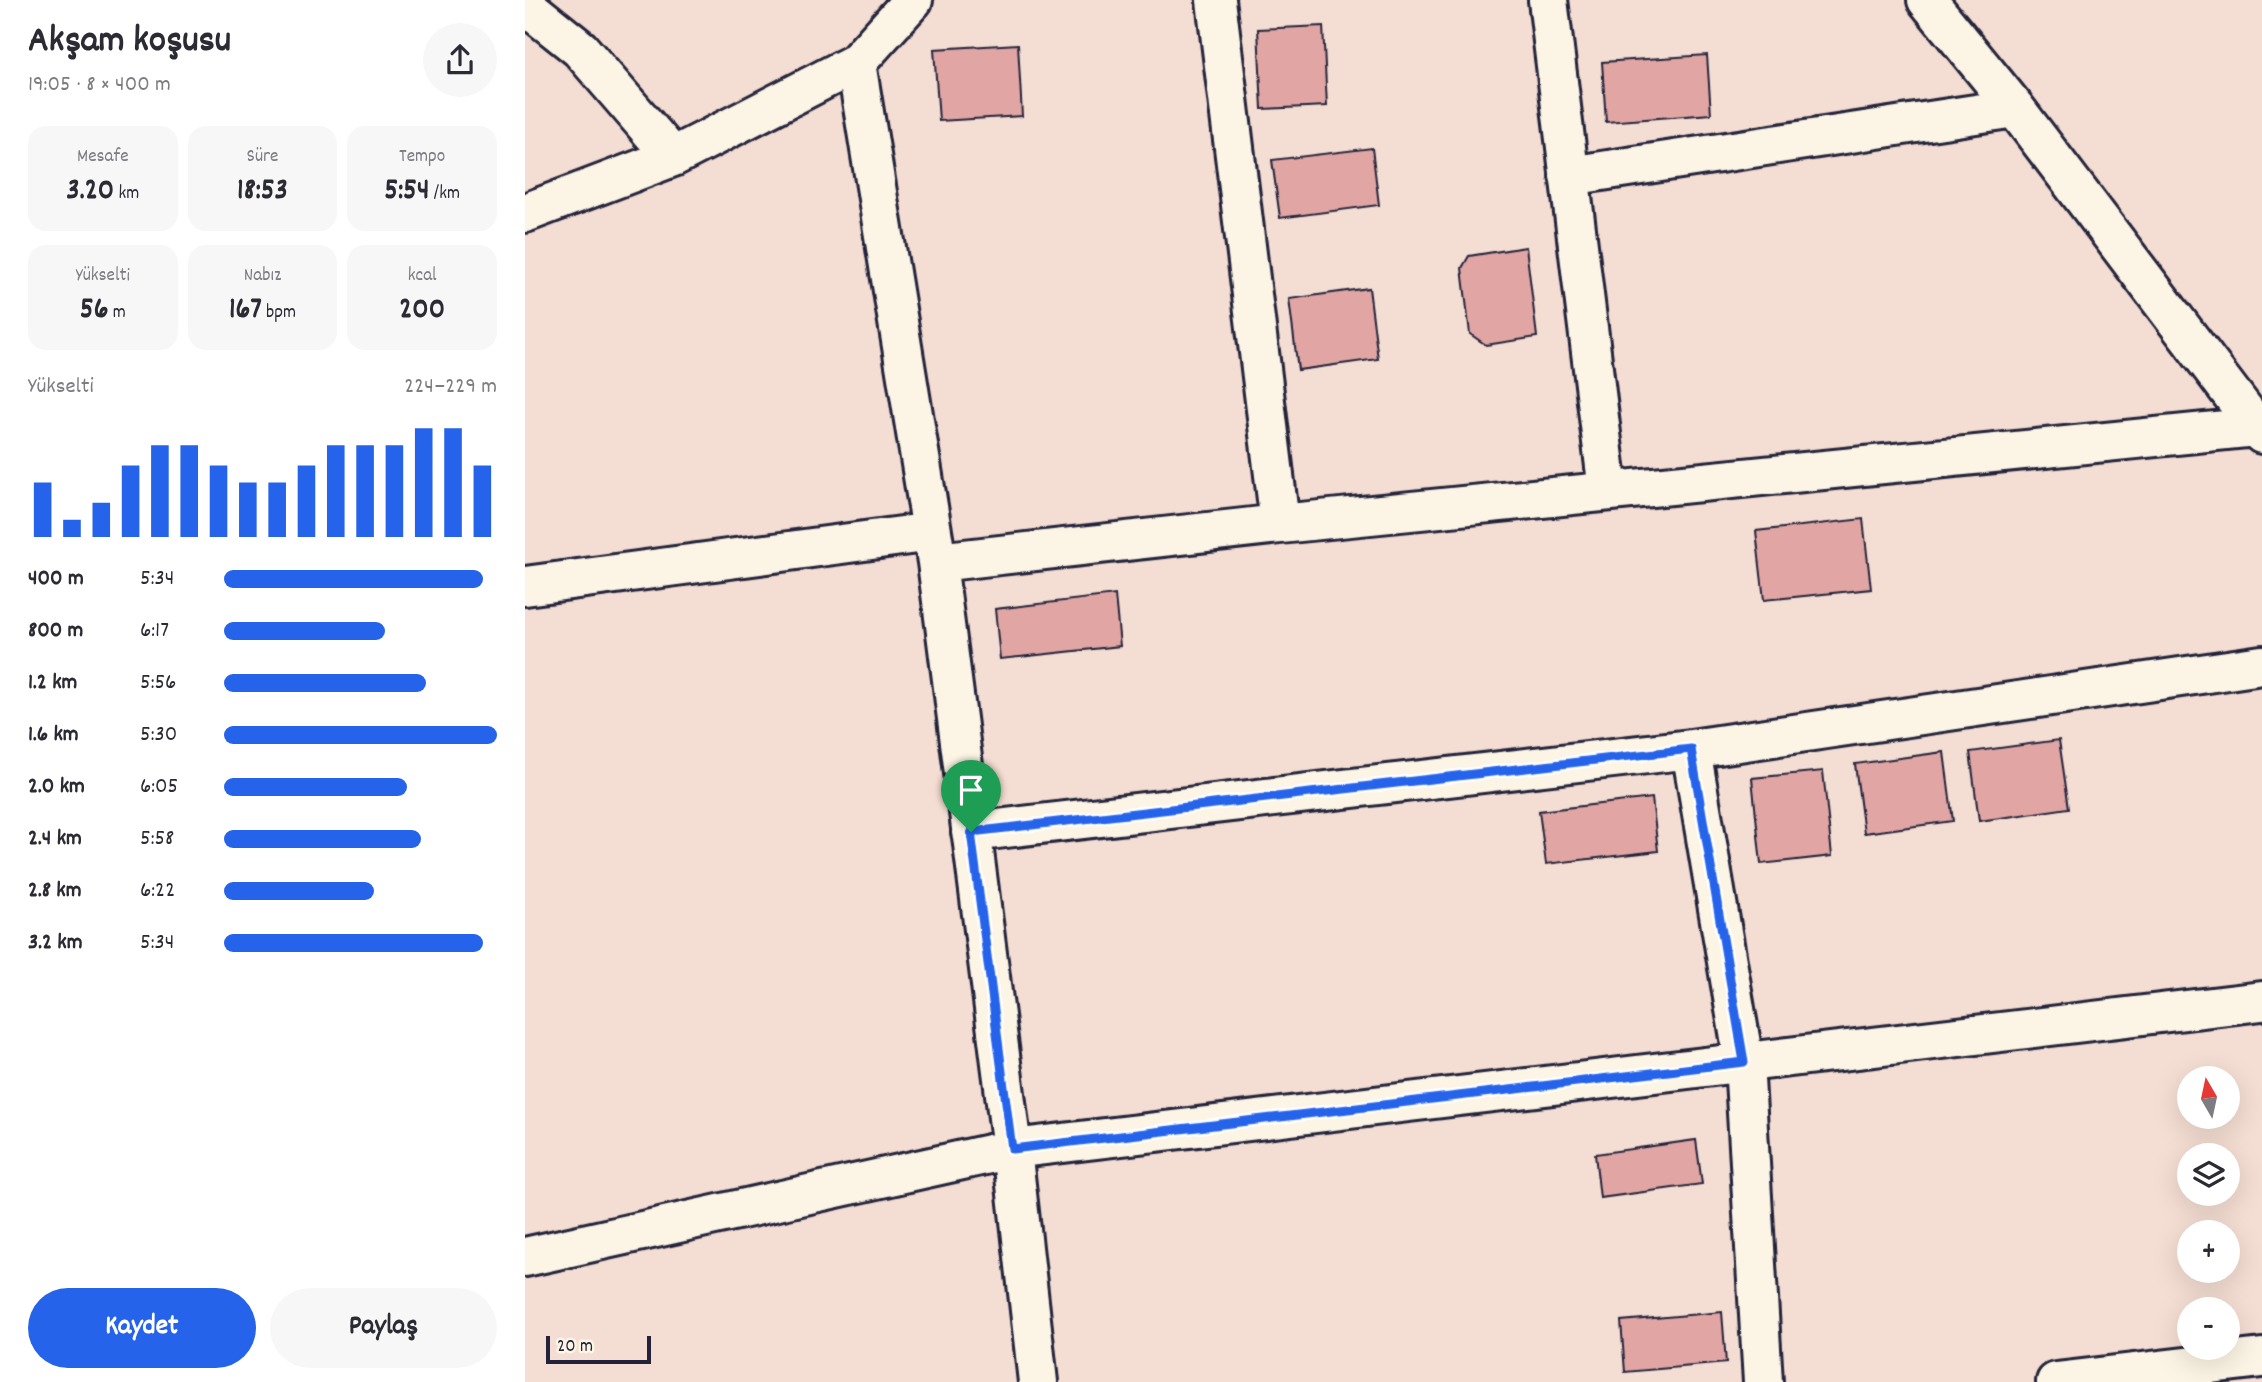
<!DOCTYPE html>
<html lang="tr">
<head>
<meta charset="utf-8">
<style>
	:root { --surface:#fff; --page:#f7f7f7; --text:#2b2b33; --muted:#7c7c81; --accent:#2563eb }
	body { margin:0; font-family:Dekko,sans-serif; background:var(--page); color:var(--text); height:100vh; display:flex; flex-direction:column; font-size:26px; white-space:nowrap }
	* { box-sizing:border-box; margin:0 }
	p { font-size:23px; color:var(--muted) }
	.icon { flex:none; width:38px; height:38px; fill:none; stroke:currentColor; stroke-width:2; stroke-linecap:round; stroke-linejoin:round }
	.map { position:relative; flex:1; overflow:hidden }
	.drawer { display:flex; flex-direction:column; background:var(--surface); width:525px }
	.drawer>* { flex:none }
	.needle { width:46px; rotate:351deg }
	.tools { position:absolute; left:1652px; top:1066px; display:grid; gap:14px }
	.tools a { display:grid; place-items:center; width:63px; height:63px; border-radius:50%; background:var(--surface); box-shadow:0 7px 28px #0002; font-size:35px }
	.scale { position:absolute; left:21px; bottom:18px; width:105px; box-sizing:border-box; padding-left:7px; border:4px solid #22223b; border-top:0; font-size:19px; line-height:24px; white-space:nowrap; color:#22223b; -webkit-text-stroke:5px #fcf5e5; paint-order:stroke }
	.pin { position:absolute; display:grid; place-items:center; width:60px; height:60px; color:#fff; margin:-72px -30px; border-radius:50% 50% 50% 0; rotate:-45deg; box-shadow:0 0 7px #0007 }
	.pin .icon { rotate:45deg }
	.round { display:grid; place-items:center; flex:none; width:74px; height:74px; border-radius:37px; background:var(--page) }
	.overview { display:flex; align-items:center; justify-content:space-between; height:119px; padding:0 28px }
	h1 { font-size:38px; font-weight:700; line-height:52px }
	.stats { display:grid; grid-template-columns:repeat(3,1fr); gap:10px; height:119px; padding:7px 28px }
	.stats div { display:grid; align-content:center; border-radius:18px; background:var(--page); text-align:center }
	.stats b { font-size:30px; font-weight:700 }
	.stats small { font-size:19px; font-weight:400 }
	.stats p { font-size:19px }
	.chart { height:196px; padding:14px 28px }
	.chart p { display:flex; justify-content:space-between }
	.chart svg { width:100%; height:126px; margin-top:7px; stroke:var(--accent); stroke-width:6 }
	.button { display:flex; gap:14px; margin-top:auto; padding:14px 28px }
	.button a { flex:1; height:80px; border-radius:42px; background:var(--accent); color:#fff; font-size:28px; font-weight:700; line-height:80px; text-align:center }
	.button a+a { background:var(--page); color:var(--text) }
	ul { padding:0 28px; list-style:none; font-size:23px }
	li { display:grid; grid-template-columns:112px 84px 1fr; align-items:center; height:52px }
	li i { height:18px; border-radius:9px; background:var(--accent) }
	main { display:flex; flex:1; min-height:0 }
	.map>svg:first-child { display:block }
	.building { fill:#e1a6a4; stroke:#22223b; stroke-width:2 }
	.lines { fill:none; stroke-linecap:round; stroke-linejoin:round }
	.minor-casing { stroke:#22223b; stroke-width:44 }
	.minor { stroke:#fcf5e5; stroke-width:38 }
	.route-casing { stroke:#fff; stroke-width:14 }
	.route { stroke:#2563eb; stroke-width:9 }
</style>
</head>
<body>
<main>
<section class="drawer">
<div class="overview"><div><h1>Akşam koşusu</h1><p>19:05 · 8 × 400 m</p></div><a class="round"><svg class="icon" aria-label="share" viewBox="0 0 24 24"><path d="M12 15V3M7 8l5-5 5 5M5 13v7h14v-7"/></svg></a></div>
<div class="stats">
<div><p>Mesafe</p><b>3.20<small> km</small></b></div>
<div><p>Süre</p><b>18:53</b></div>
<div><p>Tempo</p><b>5:54<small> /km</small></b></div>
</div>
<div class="stats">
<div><p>Yükselti</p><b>56<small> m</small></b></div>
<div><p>Nabız</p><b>167<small> bpm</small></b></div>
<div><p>kcal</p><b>200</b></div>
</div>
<div class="chart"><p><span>Yükselti</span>224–229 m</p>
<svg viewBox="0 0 160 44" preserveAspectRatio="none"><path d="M5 44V25M15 44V38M25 44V32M35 44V19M45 44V12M55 44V12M65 44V19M75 44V25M85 44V25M95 44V19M105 44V12M115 44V12M125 44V12M135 44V6M145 44V6M155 44V19"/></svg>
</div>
<ul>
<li><b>400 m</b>5:34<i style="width:95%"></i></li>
<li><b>800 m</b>6:17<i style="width:59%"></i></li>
<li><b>1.2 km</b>5:56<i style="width:74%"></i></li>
<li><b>1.6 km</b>5:30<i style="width:100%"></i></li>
<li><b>2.0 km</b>6:05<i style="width:67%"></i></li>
<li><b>2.4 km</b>5:58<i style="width:72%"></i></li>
<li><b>2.8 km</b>6:22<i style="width:55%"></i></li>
<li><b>3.2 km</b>5:34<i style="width:95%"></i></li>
</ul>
<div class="button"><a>Kaydet</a><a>Paylaş</a></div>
</section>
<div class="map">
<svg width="1737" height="1382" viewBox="0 0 1737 1382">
	<rect width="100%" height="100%" fill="#f4ddd2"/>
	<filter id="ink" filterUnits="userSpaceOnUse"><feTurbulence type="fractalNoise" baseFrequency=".0143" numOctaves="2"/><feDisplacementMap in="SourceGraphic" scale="14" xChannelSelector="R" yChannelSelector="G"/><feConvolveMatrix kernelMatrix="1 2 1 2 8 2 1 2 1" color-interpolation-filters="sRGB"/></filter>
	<g filter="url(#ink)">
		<!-- building -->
		<path class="building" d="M798 26 802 106 737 109 733 29Z
			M493 44 497 116 414 121 409 49Z
			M1182 55 1186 114 1081 122 1077 62Z
			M847 148 854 205 755 218 747 160Z
			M1001 247 1012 337 961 345 945 334 937 268 944 256Z
			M844 288 853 359 773 370 764 299Z
			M1338 519 1346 589 1239 600 1231 531Z
			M590 595 595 646 475 659 470 609Z
			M1534 740 1544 808 1454 821 1445 752Z
			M1419 752 1428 821 1339 833 1330 764Z
			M1298 771 1307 856 1236 864 1227 778Z
			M1127 798 1133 851 1021 864 1014 811Z
			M1171 1140 1177 1184 1075 1198 1070 1154Z
			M1197 1312 1201 1363 1100 1372 1096 1321Z"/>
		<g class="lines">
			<defs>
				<path id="minor" d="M691 0 755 524
					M1023 0 1083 491
					M1402 0 1490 108 1737 434
					M0 5 55 49 148 157
					M331 63 412 562 487 1149 513 1382
					M1044 176 1490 108
					M0 213 148 157 331 63 388 0
					M412 562 755 524 1731 427
					M0 586 407 532
					M1166 749 1219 1062 1238 1382
					M446 832 1166 749 1737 665
					M0 1257 487 1149 1737 1001
					M1531 1382 1737 1358"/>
			</defs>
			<!-- minor casing -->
			<use href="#minor" class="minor-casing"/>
			<!-- minor -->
			<use href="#minor" class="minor"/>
		</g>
	</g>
	<g class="lines" filter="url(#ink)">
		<defs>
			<path id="route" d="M1166 749 1219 1062 487 1149 446 832Z"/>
		</defs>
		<!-- route casing -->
		<use href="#route" class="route-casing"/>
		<!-- route -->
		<use href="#route" class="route"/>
	</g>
</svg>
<div class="tools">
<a><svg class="needle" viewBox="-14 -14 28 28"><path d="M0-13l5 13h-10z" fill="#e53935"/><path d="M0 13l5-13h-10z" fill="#7c7c81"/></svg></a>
<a><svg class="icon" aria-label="layers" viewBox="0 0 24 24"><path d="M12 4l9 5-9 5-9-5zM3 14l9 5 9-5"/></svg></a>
<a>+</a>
<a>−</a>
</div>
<div class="scale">20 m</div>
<div class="pin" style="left:446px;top:832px;background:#1e9e55"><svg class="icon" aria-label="arrive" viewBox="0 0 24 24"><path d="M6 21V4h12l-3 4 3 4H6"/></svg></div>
</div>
</main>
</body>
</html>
